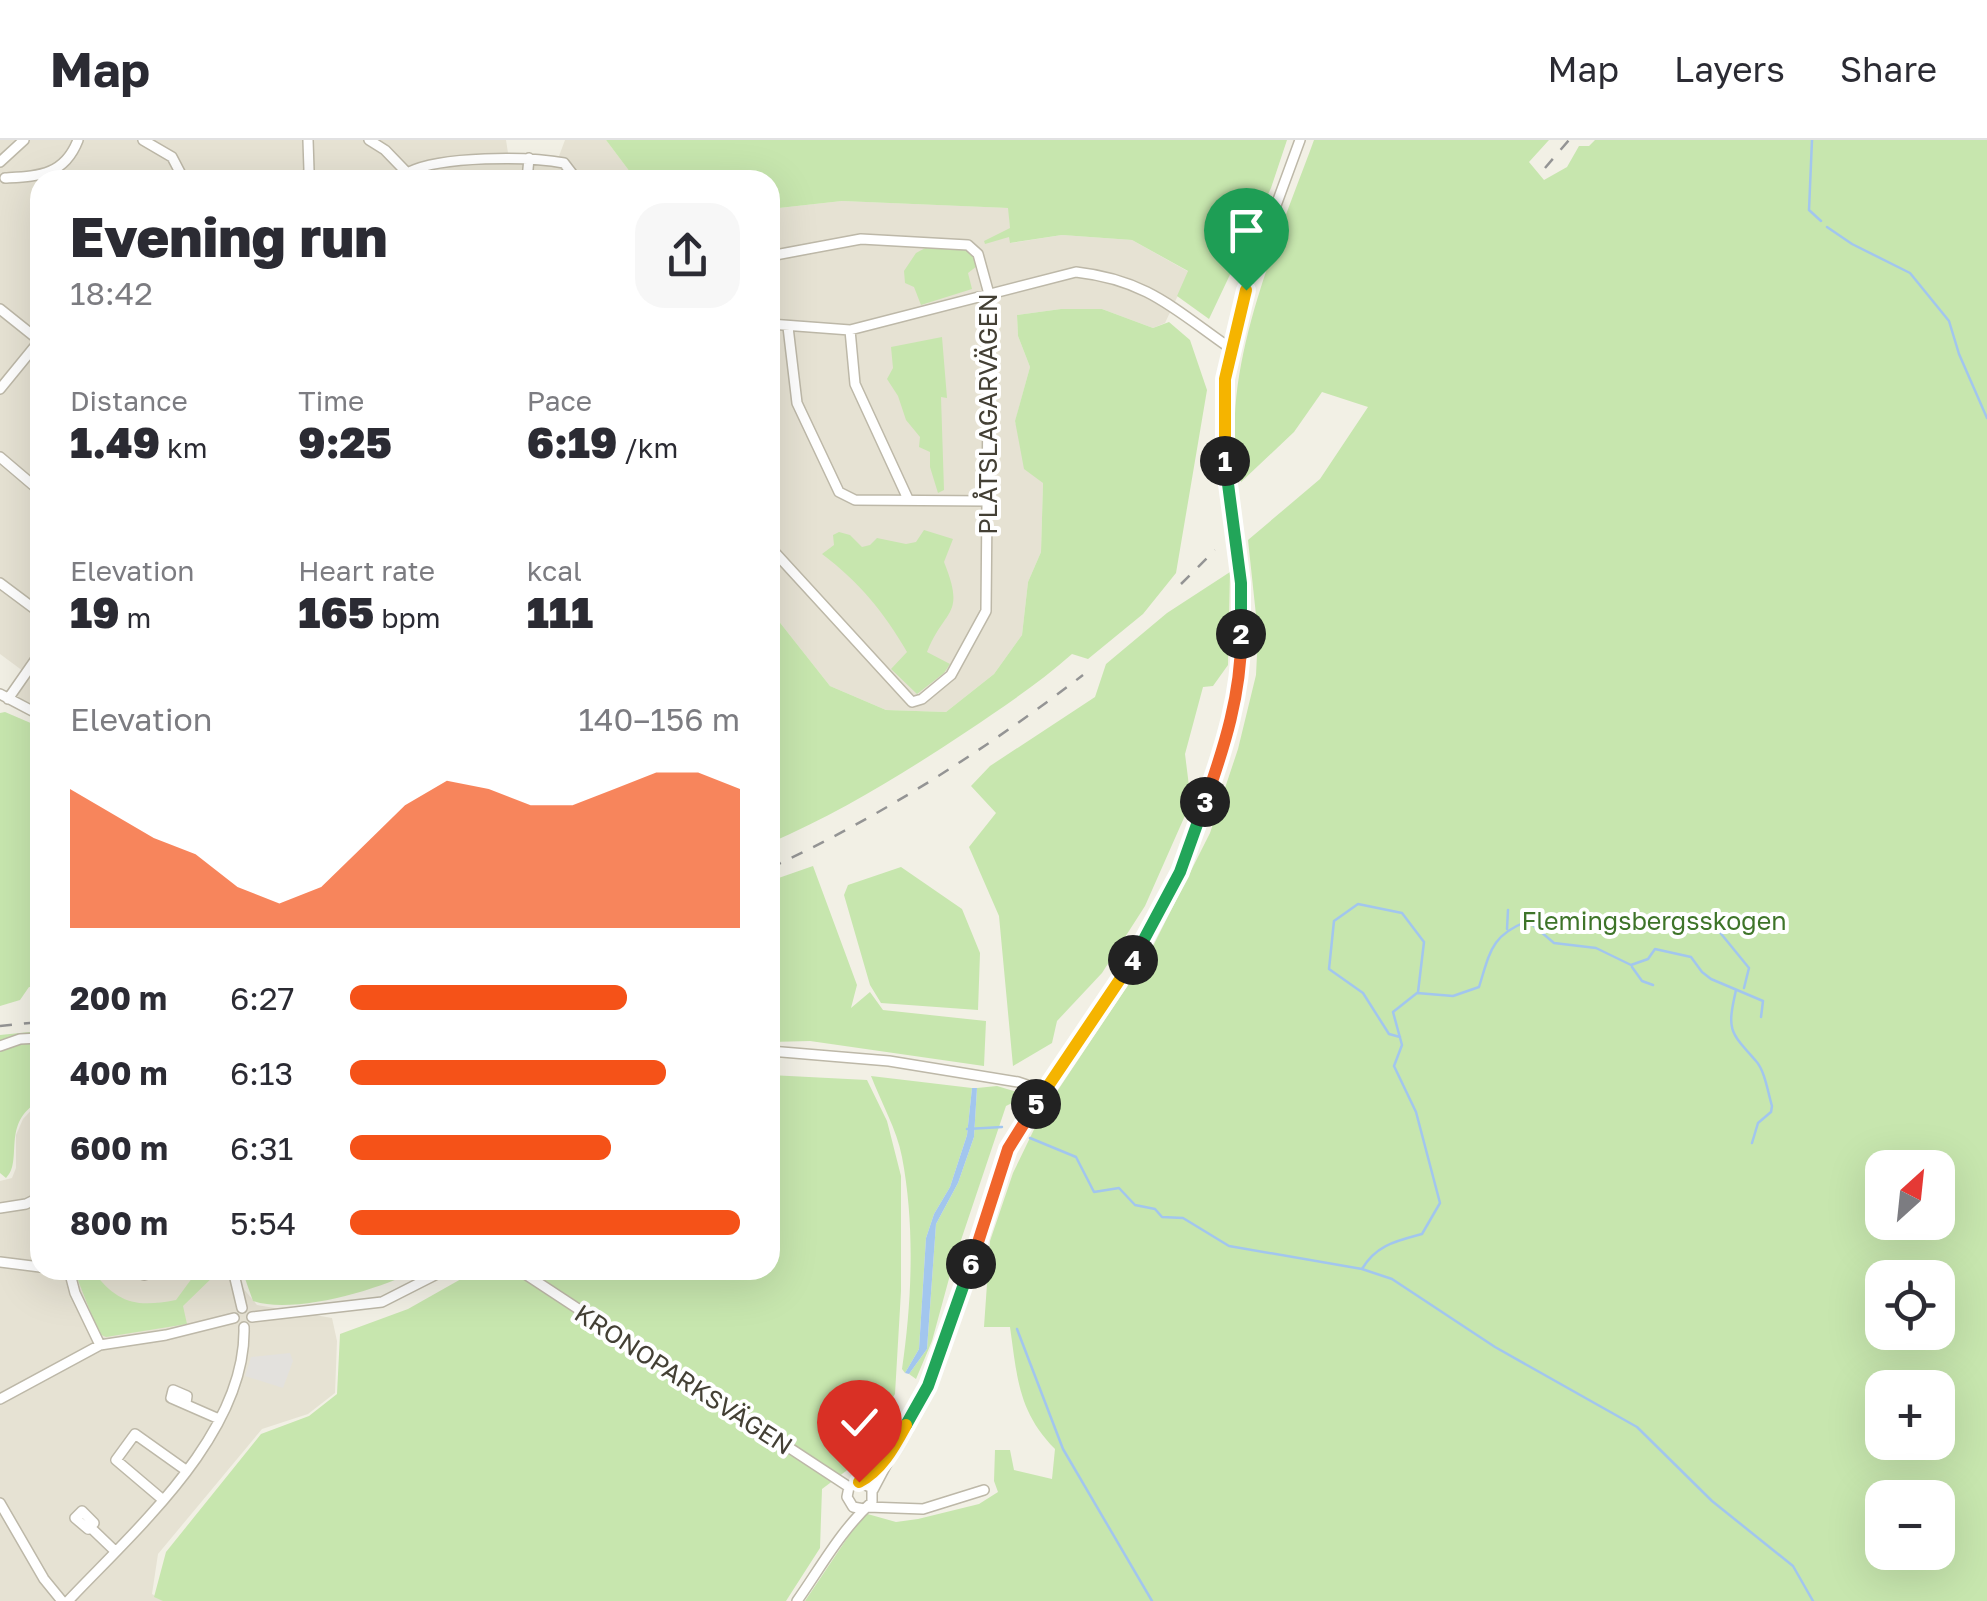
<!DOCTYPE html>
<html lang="en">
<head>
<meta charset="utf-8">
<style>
	:root { --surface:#fff; --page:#f7f7f7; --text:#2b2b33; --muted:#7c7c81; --line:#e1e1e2; --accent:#f55218 }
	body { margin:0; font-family:"Golos Text",sans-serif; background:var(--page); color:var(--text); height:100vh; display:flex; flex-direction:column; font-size:38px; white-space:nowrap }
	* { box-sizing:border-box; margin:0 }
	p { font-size:32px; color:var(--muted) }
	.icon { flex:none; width:55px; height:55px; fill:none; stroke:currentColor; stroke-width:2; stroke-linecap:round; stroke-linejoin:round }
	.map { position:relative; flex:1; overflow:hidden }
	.panel { position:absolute; left:30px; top:30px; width:750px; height:1110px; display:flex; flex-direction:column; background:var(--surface); border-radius:30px; box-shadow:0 10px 40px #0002 }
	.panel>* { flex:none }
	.needle { width:65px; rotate:27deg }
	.buttons { position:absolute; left:1865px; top:1010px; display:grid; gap:20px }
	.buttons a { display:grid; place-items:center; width:90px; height:90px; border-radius:20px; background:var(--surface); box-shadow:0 10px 40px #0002; font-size:50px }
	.pin { position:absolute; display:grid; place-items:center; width:85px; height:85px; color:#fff; margin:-102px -42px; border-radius:50% 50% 50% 0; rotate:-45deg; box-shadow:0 0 10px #0007 }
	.pin .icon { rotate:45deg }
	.km { position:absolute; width:50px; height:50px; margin:-25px; border-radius:50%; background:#222; color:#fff; font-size:28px; line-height:50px; text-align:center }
	.round { display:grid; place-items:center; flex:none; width:105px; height:105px; border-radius:30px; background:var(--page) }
	.summary { display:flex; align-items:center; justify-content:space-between; height:170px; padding:0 40px }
	h1 { font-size:55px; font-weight:800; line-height:75px }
	.metrics { display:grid; grid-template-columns:repeat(3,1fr); gap:15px; height:170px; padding:10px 40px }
	.metrics div { display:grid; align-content:center }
	.metrics b { font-size:42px; font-weight:800 }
	.metrics small { font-size:28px; font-weight:400 }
	.metrics p { font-size:28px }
	.chart { height:280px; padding:20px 40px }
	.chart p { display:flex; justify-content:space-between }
	.chart svg { width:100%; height:180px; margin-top:10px; fill:var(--accent); opacity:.7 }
	ul { padding:0 40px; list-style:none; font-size:32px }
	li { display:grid; grid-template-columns:160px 120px 1fr; align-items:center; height:75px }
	li i { height:25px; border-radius:12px; background:var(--accent) }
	header { display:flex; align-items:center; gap:60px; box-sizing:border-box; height:140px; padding:0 50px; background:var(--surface); border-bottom:2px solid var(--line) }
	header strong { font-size:48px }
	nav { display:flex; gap:55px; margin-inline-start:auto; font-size:35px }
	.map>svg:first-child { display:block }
	.residential { fill:#e6e2d3 }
	.green { fill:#c7e6ae; fill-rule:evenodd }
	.parking { fill:#e3e1dd }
	.water { fill:#a2c6ee }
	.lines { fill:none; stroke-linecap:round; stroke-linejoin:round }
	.stream { stroke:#a2c6ee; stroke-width:2.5 }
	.minor-casing { stroke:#bdb8a8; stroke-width:12 }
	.minor { stroke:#fff; stroke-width:9 }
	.rail { stroke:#949494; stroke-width:2.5; stroke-dasharray:12 12; stroke-linecap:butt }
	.split-1-casing { stroke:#fff; stroke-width:20 }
	.split-2-casing { stroke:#fff; stroke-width:20 }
	.split-3-casing { stroke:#fff; stroke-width:20 }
	.split-4-casing { stroke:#fff; stroke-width:20 }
	.split-5-casing { stroke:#fff; stroke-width:20 }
	.split-6-casing { stroke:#fff; stroke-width:20 }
	.split-7-casing { stroke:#fff; stroke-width:20 }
	.split-8-casing { stroke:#fff; stroke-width:20 }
	.split-1 { stroke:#f5b400; stroke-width:12 }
	.split-2 { stroke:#22a559; stroke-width:12 }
	.split-3 { stroke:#f0652b; stroke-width:12 }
	.split-4 { stroke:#22a559; stroke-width:12 }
	.split-5 { stroke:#f5b400; stroke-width:12 }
	.split-6 { stroke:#f0652b; stroke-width:12 }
	.split-7 { stroke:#22a559; stroke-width:12 }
	.split-8 { stroke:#f5b400; stroke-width:12 }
	.labels { text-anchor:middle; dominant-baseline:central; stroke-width:8; stroke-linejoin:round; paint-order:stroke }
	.street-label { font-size:25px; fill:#444035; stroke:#fff }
	.park-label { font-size:25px; fill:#3e7429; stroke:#fff }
</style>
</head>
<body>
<header>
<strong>Map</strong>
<nav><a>Map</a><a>Layers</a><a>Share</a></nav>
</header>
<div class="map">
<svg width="1987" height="1461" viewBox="0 0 1987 1461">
	<rect width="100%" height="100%" fill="#f2f0e5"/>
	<!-- residential -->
	<path class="residential" d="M0 0H506L508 13 559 16 565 0H606L636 40H40V571L8 554 23 531 0 514Z
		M842 61 1009 68 1011 103 1062 95 1132 100 1189 132 1165 183 1153 188 1102 169H1061L1017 175 1018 196 1030 227 1015 282 1043 343 1041 412 1028 442 1022 495 994 534 946 572 886 570 830 546 770 470V69Z
		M37 964H40V1130H228L257 1165 332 1178 337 1201 335 1253 308 1274 262 1289 158 1414 152 1454 164 1461H0V1041L12 1038 16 1028V995L23 979Z"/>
	<!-- green -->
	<path class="green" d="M606 0H1287L1271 48 1209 179 1177 156 1188 131 1132 100 1062 95 1010 103 1009 97 985 104 984 101 1010 88 1008 68 842 61 770 69V40H636Z
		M1314 0H1549L1529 22 1544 40 1567 27 1579 6H1589L1595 0H1987V1461H805L864 1373 896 1382 918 1379 979 1364 998 1352 994 1341 995 1310H1010L1014 1330 1052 1339 1055 1309C1018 1272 1017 1236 1010 1187H984L990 1101 1013 1033 1040 977 1150 812 1210 693 1238 609 1256 535 1258 494 1248 400 1320 339 1368 267 1322 252 1294 292 1241 342C1239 327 1236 311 1235 296 1231 205 1283 85 1314 0ZM1882 1028H1938V1082H1882ZM1882 1138H1938V1192H1882ZM1882 1248H1938V1302H1882ZM1882 1358H1938V1412H1882Z
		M929 106 971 110 977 126 968 133 972 149 921 165 914 147 905 143 904 131 916 113Z
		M1061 169H1102L1153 188 1169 182 1190 200 1207 250 1176 433 1143 474 1088 519 1072 514C1038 544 1003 567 966 592 903 634 839 673 770 703V470L830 546 886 570 946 572 994 534 1022 495 1028 442 1041 412 1043 343 1024 329 1015 281 1030 227 1018 196 1017 175Z
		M942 197 947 258 941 257 944 350 938 353 930 327V312L919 307 920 297 906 280 898 256 887 239 893 228 891 207Z
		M924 390 953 399 944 422C966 477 945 467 927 512L950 524 944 533 917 554 891 529 907 512C884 472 859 442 822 414L834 405 833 395 839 392 850 395 862 407 870 405 877 398 906 404 916 402Z
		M1230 432 1228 525 1213 546 1203 547 1185 614 1191 662 1145 766 1102 833 1057 881 1052 903 1013 926 999 776 969 707 996 673 971 646 990 626 1095 557 1106 524 1167 473Z
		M5 572 40 587V848L29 847 20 860 0 866V573Z
		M813 726 857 845 851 868 870 852 883 870 986 881 984 926 810 901 770 902V741Z
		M901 727 962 769 980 813 978 870 881 863 870 845 844 755 848 745Z
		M40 891V961C0 982 24 1021 6 1038L0 1033V895Z
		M770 935 867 940 887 981 901 1036V1151L895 1254 850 1328 822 1349 820 1408 786 1461H163L154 1457 166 1412 261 1294 309 1276 337 1254 340 1194 408 1169 477 1130H770Z
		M871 936 972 948 967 995 950 1047 934 1074 926 1098 919 1209 905 1233 902 1229C912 1161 915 1085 902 1017 897 990 881 962 871 936Z
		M997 946 1017 952 1016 961 1006 966 953 1124 932 1201 916 1239 909 1234 927 1209 936 1084 958 1043 974 997 977 948Z
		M74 1130H92C117 1163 135 1168 176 1160L198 1130H220L183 1166 187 1184 106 1197 99 1194Z
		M242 1130H416C380 1150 292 1175 253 1161Z"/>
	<!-- parking -->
	<path class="parking" d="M290 1213 293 1221 283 1248 245 1236 251 1217Z"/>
	<!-- water -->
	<path class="water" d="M972 948H977L974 997 958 1043 936 1084 927 1209 909 1234 905 1233 919 1209 926 1098 934 1074 950 1047 967 995Z"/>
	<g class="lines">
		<!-- stream -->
		<path class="stream" d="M1812 0 1809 70 1821 81
			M1827 87 1852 104 1910 133 1949 181 1959 214 1987 278
			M1709 779 1749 828 1744 848
			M1507 789 1508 770
			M1632 827 1642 841 1653 845
			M1736 850C1727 890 1729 891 1756 921 1765 931 1768 953 1772 966L1771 972 1758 983 1752 1003
			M1400 897 1389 894 1363 853 1329 829 1334 781 1358 764 1402 773 1424 802 1418 852
			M967 989 1002 987
			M1030 998 1076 1017 1094 1052 1119 1048 1135 1065 1155 1069 1162 1077 1183 1078 1229 1106 1362 1129 1392 1139 1495 1207 1637 1287 1712 1361 1793 1426 1813 1461
			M1362 1129C1376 1105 1396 1101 1422 1094L1440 1063 1416 972 1394 926 1402 905 1393 872 1417 853 1453 856 1479 847C1490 812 1491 795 1528 781L1554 803 1596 808 1631 825 1648 819 1655 809 1691 817 1702 832 1711 839 1763 861 1761 877
			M1017 1189 1063 1309 1152 1461"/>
		<defs>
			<path id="minor" d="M143 0 172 17 184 40
				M369 0 385 10 414 40
				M0 22 24 0
				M409 32C441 16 528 16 564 23L577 40
				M5 38C38 36 64 36 78 0
				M306 40 309 30 308 0
				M527 40 529 18
				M770 116 861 99 968 105 978 114 989 154 986 471 951 535 922 559 912 562 770 407
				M0 169 40 201
				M770 184 850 190 1076 132C1147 140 1174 169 1230 208
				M788 187 797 263 839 352 855 360 988 361
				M850 190 855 244 908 359
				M0 249 40 200
				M0 317 40 351
				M0 443 40 473
				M0 554 40 575
				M8 559 40 513
				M0 906 20 899 40 898
				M770 911 889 921 1018 942 1045 951
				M0 1068 26 1064 40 1057
				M0 1122 40 1127
				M69 1130 75 1153 100 1205
				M131 1130 144 1135 161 1130
				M233 1130 242 1168
				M519 1130 849 1347
				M252 1177 382 1162 445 1130
				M0 1259 100 1205 166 1195 234 1178
				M186 1263 187 1256 173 1250 171 1258 219 1279
				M873 1350 928 1246 1008 1009 1133 820 1180 732 1223 611 1242 523 1241 443 1226 347 1223 292 1225 239 1245 150 1300 0
				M162 1359 116 1320 135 1294 187 1331
				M0 1363 44 1439 62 1461
				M868 1367 923 1369 984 1350
				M90 1387 88 1389 75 1378 82 1371 94 1383 90 1387 115 1411
				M68 1461C135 1390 247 1293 244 1187
				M797 1461C821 1427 841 1390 872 1362V1348L859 1342 849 1347 847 1357 853 1367 864 1369"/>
		</defs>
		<!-- minor casing -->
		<use href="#minor" class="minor-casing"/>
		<!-- minor -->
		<use href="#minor" class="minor"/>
		<!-- rail -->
		<path class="rail" d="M1545 28 1569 0
			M1181 444 1215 410
			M770 728C882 676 985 610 1083 535
			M0 886 40 882"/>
	</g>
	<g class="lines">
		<defs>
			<path id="split-1" d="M1225 321V239L1246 150"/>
			<path id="split-2" d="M1225 321 1241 443V494"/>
			<path id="split-3" d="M1205 662C1224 608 1242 552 1241 494"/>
			<path id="split-4" d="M1133 820 1180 732 1205 662"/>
			<path id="split-5" d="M1036 964 1133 820"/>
			<path id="split-6" d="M971 1124 1008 1009 1036 964"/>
			<path id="split-7" d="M906 1285 928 1246 971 1124"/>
			<path id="split-8" d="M859 1342C882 1330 894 1307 906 1285"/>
		</defs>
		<!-- split-1 casing -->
		<use href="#split-1" class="split-1-casing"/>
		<!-- split-2 casing -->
		<use href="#split-2" class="split-2-casing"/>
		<!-- split-3 casing -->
		<use href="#split-3" class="split-3-casing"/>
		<!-- split-4 casing -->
		<use href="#split-4" class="split-4-casing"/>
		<!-- split-5 casing -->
		<use href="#split-5" class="split-5-casing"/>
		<!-- split-6 casing -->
		<use href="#split-6" class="split-6-casing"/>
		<!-- split-7 casing -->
		<use href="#split-7" class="split-7-casing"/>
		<!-- split-8 casing -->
		<use href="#split-8" class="split-8-casing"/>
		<!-- split-1 -->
		<use href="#split-1" class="split-1"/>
		<!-- split-2 -->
		<use href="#split-2" class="split-2"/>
		<!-- split-3 -->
		<use href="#split-3" class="split-3"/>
		<!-- split-4 -->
		<use href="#split-4" class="split-4"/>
		<!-- split-5 -->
		<use href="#split-5" class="split-5"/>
		<!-- split-6 -->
		<use href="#split-6" class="split-6"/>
		<!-- split-7 -->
		<use href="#split-7" class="split-7"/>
		<!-- split-8 -->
		<use href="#split-8" class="split-8"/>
	</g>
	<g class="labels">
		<!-- street labels -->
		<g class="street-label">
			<text transform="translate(987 274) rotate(-90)">PLÅTSLAGARVÄGEN</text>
			<text transform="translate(684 1239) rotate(33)">KRONOPARKSVÄGEN</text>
		</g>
		<!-- park labels -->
		<g class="park-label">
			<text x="1654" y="780">Flemingsbergsskogen</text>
		</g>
	</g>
</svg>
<div class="buttons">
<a><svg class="needle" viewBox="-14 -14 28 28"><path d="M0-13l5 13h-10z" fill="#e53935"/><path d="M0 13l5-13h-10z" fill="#7c7c81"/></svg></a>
<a><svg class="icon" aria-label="locate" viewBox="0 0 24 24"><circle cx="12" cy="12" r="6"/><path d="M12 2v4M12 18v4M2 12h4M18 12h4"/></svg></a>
<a>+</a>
<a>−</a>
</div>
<div class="pin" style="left:1246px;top:150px;background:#1e9e55"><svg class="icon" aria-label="arrive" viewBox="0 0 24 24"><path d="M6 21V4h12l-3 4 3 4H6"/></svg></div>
<div class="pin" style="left:859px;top:1342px;background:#d93025"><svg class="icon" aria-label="check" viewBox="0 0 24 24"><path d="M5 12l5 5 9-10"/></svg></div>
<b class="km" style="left:1225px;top:321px">1</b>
<b class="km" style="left:1241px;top:494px">2</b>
<b class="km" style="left:1205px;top:662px">3</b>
<b class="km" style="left:1133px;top:820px">4</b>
<b class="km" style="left:1036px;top:964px">5</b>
<b class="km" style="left:971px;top:1124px">6</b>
<section class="panel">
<div class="summary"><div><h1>Evening run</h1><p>18:42</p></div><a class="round"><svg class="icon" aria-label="share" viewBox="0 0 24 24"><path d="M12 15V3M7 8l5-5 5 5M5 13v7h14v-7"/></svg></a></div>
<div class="metrics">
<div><p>Distance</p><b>1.49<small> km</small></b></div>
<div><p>Time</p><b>9:25</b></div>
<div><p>Pace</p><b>6:19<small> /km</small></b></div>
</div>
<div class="metrics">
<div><p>Elevation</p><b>19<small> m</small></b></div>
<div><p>Heart rate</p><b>165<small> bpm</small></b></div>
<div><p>kcal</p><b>111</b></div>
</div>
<div class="chart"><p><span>Elevation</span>140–156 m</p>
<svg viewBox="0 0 160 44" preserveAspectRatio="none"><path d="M0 44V10L10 16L20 22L30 26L40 34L50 38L60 34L70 24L80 14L90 8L100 10L110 14L120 14L130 10L140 6L150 6L160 10V44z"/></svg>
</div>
<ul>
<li><b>200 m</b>6:27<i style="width:71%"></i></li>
<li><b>400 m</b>6:13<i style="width:81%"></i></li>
<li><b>600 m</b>6:31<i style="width:67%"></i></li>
<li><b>800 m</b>5:54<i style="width:100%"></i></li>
</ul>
</section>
</div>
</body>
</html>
